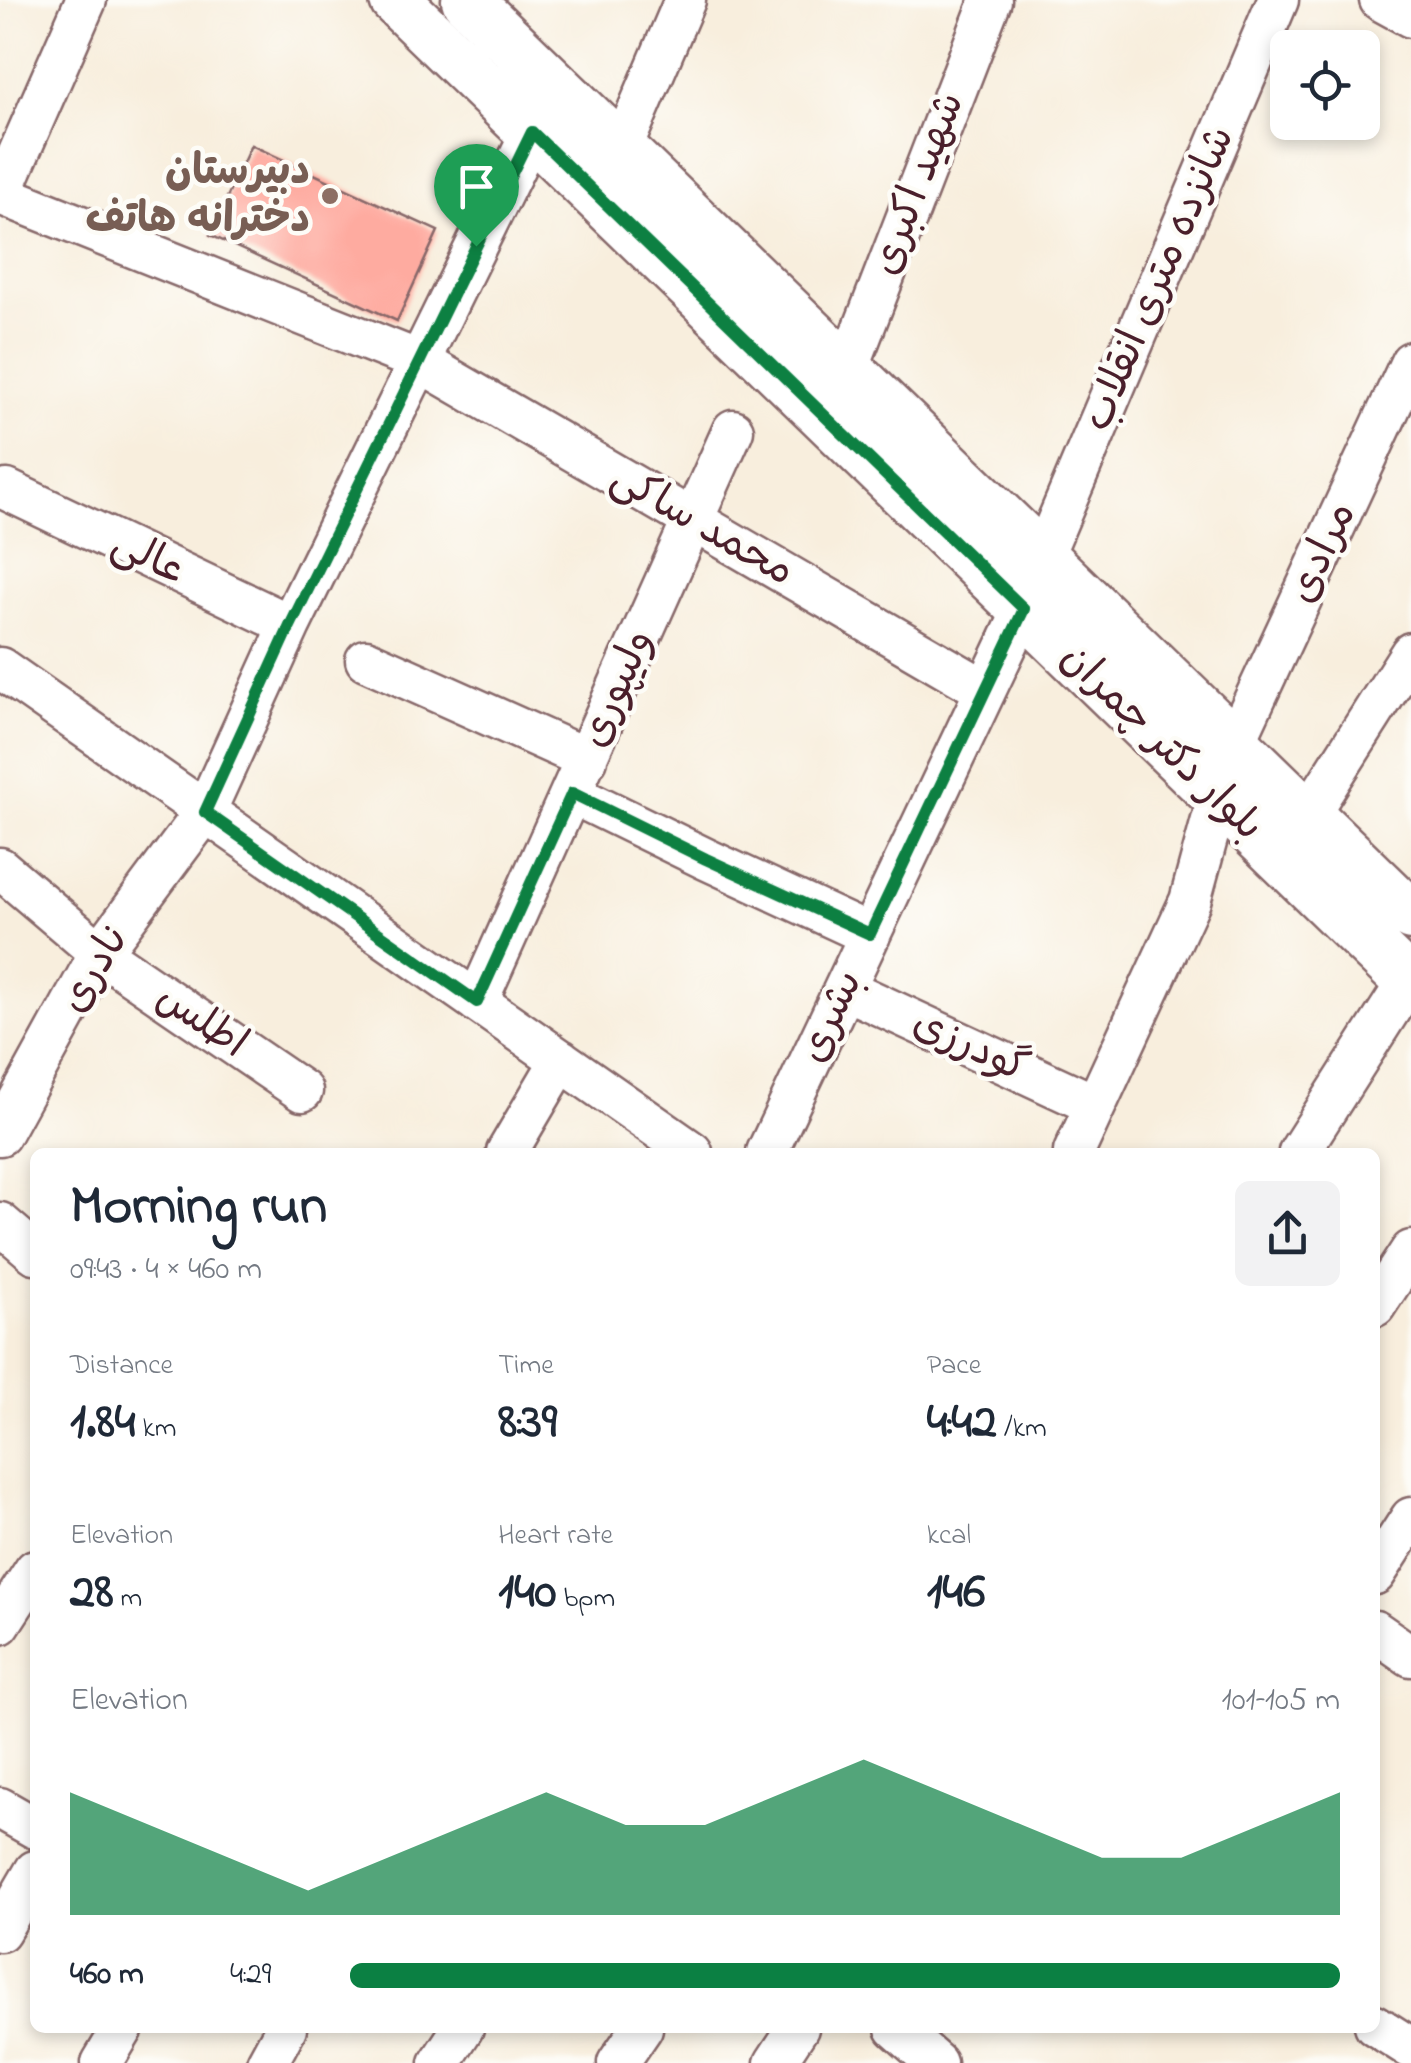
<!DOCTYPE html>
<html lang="en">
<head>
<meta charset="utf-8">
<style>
	:root { --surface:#fff; --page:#f2f2f3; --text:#1f2937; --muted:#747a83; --accent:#0b8043 }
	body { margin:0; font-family:"Indie Flower","Playpen Sans Arabic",sans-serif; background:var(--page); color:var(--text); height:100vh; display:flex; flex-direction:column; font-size:38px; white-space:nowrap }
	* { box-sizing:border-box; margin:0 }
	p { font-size:32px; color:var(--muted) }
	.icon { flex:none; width:55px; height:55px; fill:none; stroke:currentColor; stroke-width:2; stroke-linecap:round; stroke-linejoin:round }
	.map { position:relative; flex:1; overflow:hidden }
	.details { position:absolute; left:30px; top:1148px; width:1350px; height:885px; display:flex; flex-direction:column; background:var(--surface); border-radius:15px; box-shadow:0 5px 15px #0003 }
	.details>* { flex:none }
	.tools { position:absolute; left:1270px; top:30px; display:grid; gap:20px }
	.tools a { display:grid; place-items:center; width:110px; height:110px; border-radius:15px; background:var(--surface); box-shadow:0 5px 15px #0003; font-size:50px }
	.pin { position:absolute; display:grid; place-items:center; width:85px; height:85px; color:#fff; margin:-102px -42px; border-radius:50% 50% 50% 0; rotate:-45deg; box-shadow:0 0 10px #0007 }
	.pin .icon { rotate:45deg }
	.round { display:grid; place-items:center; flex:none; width:105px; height:105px; border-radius:15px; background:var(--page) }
	.head { display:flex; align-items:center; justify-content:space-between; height:170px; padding:0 40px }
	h1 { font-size:55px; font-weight:700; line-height:75px }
	.metrics { display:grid; grid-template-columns:repeat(3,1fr); gap:15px; height:170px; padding:10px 40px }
	.metrics div { display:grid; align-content:center }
	.metrics b { font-size:50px; font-weight:700 }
	.metrics small { font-size:28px; font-weight:400 }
	.metrics p { font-size:28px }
	.chart { height:280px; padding:20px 40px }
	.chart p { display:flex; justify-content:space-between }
	.chart svg { width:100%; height:180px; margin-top:10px; fill:var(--accent); opacity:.7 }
	ul { padding:0 40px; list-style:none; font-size:32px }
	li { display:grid; grid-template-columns:160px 120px 1fr; align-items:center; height:75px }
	li i { height:25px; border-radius:12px; background:var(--accent) }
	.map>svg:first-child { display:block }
	.building { fill:#feaba0 }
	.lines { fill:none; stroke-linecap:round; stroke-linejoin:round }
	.minor-casing { stroke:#876769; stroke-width:45 }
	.major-casing { stroke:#876769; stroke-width:55 }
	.minor { stroke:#fff; stroke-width:40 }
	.major { stroke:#fff; stroke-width:50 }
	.route-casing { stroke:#fff; stroke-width:20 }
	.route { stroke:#0b8043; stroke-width:12 }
	.education-dot { fill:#8d6e63; stroke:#fdfcf7; stroke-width:4 }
	.labels { text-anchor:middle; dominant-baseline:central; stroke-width:9; stroke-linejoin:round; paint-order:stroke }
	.education-label { font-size:42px; font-weight:bold; fill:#785e54; stroke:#fdfcf7; text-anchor:end }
	.street-label { font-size:42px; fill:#4a1f2b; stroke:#fdfcf7 }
</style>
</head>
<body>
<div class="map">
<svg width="1411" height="2063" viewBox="0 0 1411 2063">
	<rect width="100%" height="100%" fill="#fdfcf7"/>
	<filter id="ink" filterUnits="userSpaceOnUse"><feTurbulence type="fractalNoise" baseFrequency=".01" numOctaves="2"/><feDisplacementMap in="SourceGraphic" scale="20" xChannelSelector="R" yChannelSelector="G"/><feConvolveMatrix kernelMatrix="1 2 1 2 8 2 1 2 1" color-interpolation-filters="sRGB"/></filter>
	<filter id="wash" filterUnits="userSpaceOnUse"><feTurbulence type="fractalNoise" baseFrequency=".0048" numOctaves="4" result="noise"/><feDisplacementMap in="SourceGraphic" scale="40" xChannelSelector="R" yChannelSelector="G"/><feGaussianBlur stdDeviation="2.25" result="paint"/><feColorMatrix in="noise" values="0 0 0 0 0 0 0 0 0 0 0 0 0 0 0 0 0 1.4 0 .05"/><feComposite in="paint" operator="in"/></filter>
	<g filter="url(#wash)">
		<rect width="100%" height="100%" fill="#f8eedd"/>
		<g id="blocks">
			<!-- building -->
			<path class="building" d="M251 145 438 231 397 321 210 235Z"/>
		</g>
	</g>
	<g filter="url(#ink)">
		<use href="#blocks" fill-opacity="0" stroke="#876769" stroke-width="2.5"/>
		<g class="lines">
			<defs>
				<path id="minor" d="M1380 0 1411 17
					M621 150 685 0
					M0 194 419 361 985 690
					M1 194 86 0
					M848 369 991 0
					M7 490 290 625
					M1042 558 1278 0
					M366 660 587 759
					M0 668 692 1152
					M1234 744 1411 362
					M571 793 706 859 870 935
					M1308 815 1411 653
					M0 868 100 953 302 1091
					M845 989 1095 1105
					M477 1002 733 430
					M0 1135 100 953 205 812 290 625 532 132
					M507 1152 561 1060
					M767 1152 1024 609
					M1074 1152 1190 901 1218 798
					M1299 1152 1408 981
					M0 1223 35 1253
					M1375 1306 1411 1251
					M1375 1574 1411 1518
					M0 1624 35 1570
					M1375 1631 1411 1656
					M0 1808 35 1828
					M0 1931 35 1871
					M1375 2025 1411 2048
					M896 2028 936 2063
					M102 2063 123 2028
					M267 2063 286 2028
					M440 2063 463 2028
					M618 2063 642 2028
					M775 2063 798 2028"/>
				<path id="major" d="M395 0 1411 984
					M467 0 1411 915"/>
			</defs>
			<!-- minor casing -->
			<use href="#minor" class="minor-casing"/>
			<!-- major casing -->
			<use href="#major" class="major-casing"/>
			<!-- minor -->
			<use href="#minor" class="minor"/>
			<!-- major -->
			<use href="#major" class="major"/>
		</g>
	</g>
	<g class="lines" filter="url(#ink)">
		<defs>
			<path id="route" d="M532 132 1024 609 870 934 706 859 572 793 477 1002 205 812 290 626Z"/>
		</defs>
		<!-- route casing -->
		<use href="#route" class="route-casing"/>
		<!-- route -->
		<use href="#route" class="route"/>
	</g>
	<!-- markers -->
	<circle class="education-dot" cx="330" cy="196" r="10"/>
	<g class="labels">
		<!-- education labels -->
		<g class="education-label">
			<text x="310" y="172">دبیرستان<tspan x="310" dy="48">دخترانه هاتف</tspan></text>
		</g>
		<!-- street labels -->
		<g class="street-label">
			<text transform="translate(919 184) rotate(-69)">شهید اکبری</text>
			<text transform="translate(1160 279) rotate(-67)">شانزده متری انقلاب</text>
			<text transform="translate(702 526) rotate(30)">محمد ساکی</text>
			<text transform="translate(1323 553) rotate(-65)">مرادی</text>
			<text transform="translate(148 558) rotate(26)">عالی</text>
			<text transform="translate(618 689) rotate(-66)">ولیپوری</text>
			<text transform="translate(1161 743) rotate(44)">بلوار دکتر چمران</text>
			<text transform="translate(96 969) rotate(-58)">نادری</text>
			<text transform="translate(832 1017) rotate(-65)">بشری</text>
			<text transform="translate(201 1022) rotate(34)">اطلس</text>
			<text transform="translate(970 1047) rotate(25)">گودرزی</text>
		</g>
	</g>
</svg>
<div class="tools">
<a><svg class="icon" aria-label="locate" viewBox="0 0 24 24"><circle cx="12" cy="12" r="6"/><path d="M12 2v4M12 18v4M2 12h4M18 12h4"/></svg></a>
</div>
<div class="pin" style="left:476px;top:246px;background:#1e9e55"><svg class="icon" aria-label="arrive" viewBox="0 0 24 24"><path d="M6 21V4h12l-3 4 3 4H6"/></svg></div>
<section class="details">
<div class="head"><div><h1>Morning run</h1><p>09:43 · 4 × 460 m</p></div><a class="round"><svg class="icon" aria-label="share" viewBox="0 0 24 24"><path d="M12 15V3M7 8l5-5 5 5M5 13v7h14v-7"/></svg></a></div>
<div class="metrics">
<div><p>Distance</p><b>1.84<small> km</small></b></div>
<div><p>Time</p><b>8:39</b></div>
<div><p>Pace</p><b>4:42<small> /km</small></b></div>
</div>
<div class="metrics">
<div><p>Elevation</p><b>28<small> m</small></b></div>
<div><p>Heart rate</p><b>140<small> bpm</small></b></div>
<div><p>kcal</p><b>146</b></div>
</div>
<div class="chart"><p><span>Elevation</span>101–105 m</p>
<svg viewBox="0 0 160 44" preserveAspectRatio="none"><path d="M0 44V14L10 22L20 30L30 38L40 30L50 22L60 14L70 22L80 22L90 14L100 6L110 14L120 22L130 30L140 30L150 22L160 14V44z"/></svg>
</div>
<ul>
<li><b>460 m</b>4:29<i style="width:100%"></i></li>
</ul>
</section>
</div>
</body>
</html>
